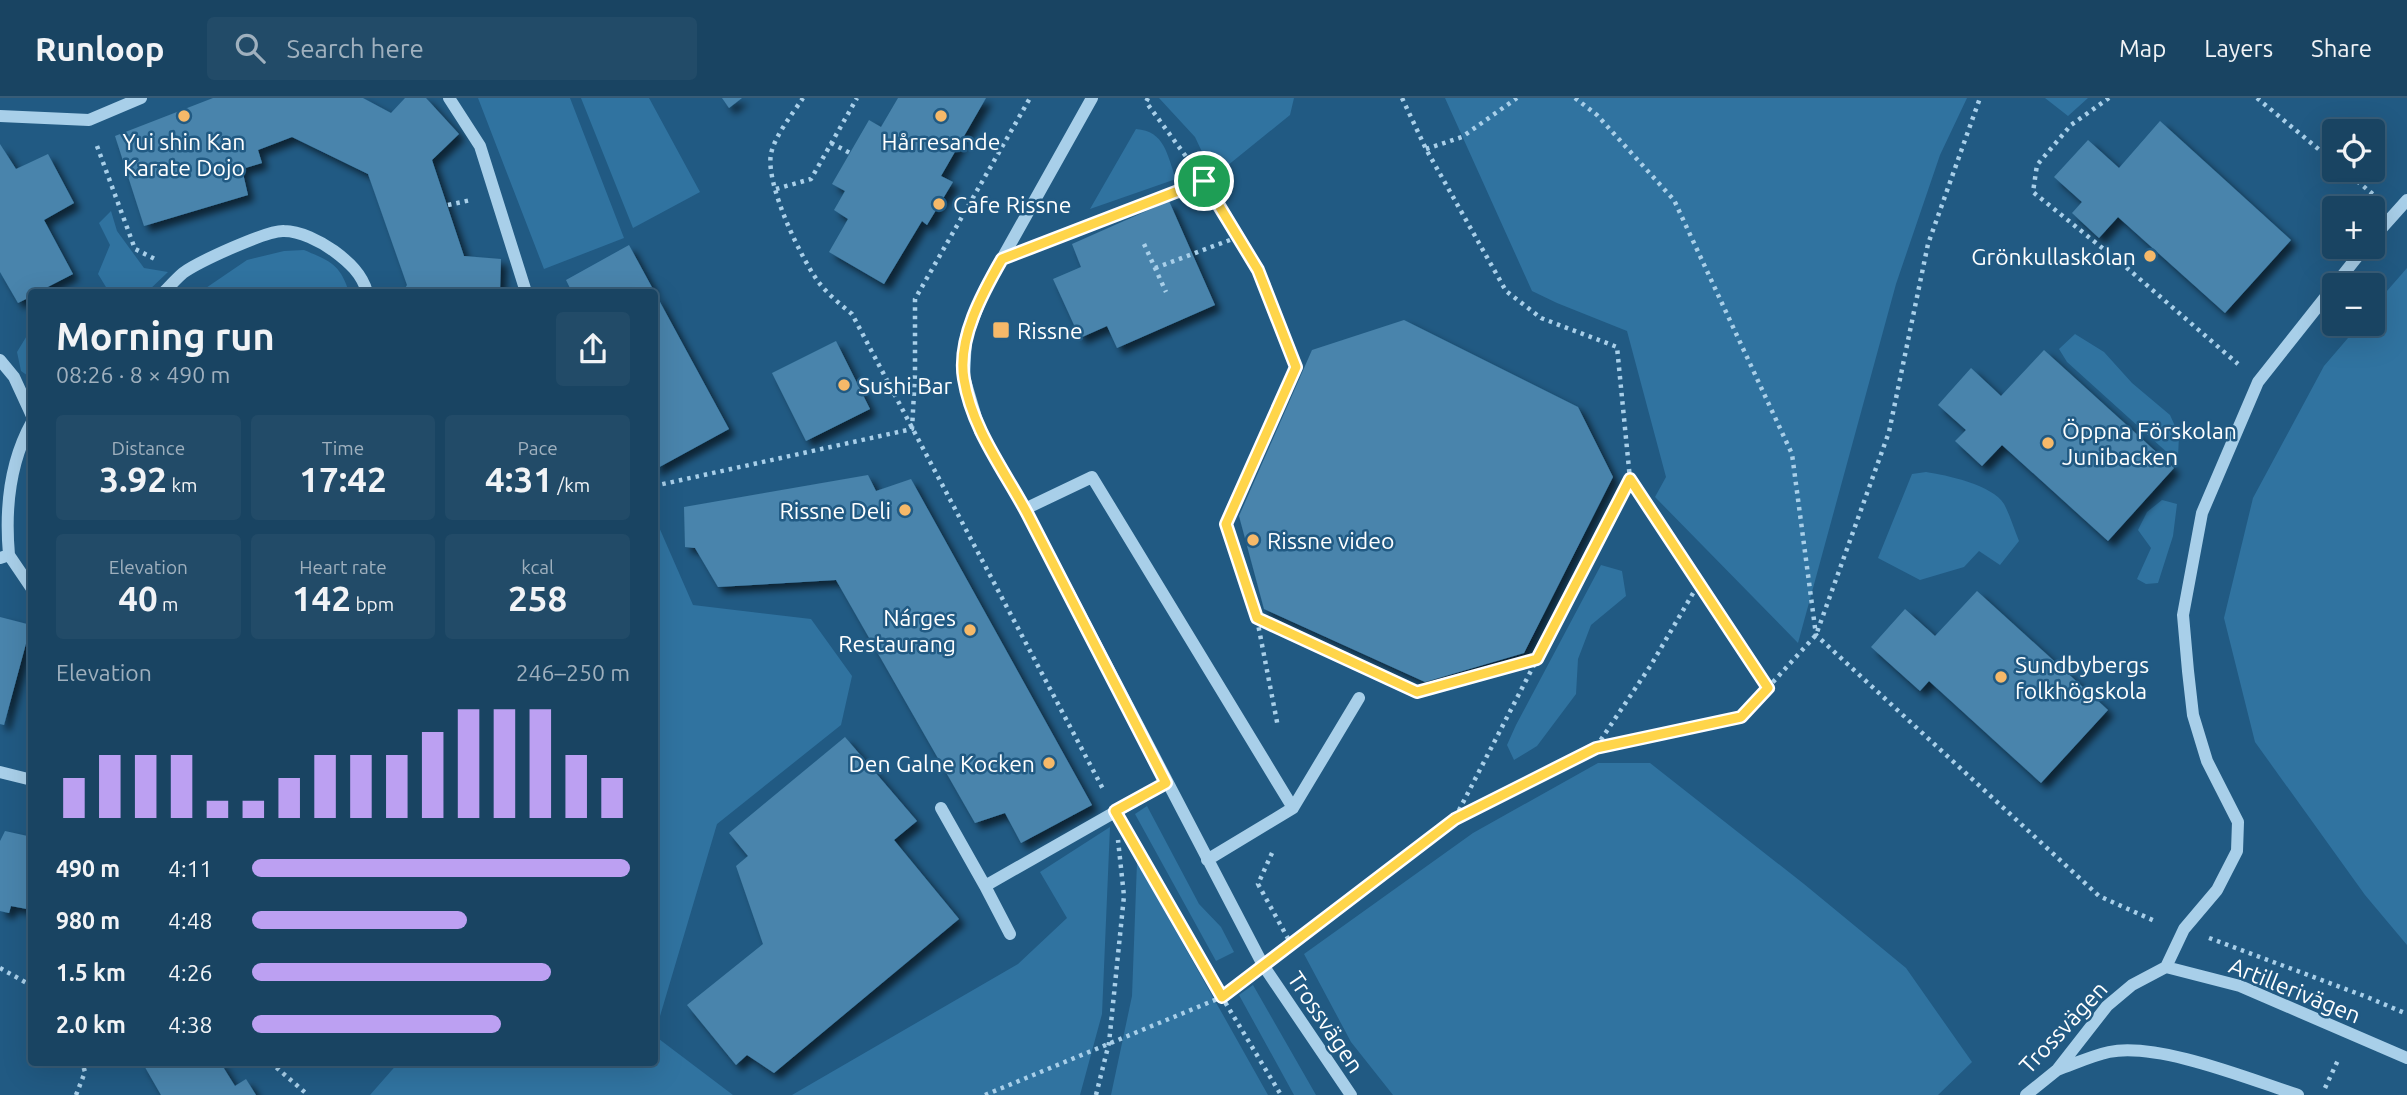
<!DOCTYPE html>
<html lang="en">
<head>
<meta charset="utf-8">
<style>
	:root { --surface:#194462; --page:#224b68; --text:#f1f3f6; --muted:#9fb0be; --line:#375c77; --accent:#bca0f2 }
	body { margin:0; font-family:Ubuntu,sans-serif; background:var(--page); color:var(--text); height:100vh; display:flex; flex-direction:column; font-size:26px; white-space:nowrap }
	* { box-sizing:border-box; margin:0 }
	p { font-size:23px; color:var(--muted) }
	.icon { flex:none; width:38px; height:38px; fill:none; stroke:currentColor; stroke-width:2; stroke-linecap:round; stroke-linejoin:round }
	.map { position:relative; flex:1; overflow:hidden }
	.details { position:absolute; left:28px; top:191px; width:630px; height:777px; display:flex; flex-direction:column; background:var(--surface); border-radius:7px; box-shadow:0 7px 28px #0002,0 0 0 2px var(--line) }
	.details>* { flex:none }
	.tools { position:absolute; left:2322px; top:21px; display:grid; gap:14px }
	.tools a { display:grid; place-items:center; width:63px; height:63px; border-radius:7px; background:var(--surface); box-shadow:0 7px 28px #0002,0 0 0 2px var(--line); font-size:35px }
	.pin { position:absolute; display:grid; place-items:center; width:60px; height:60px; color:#fff; margin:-30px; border:4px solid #fff; border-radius:50%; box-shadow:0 2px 7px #0007 }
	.round { display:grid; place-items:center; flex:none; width:74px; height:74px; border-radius:7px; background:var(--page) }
	.overview { display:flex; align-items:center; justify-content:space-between; height:119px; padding:0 28px }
	h1 { font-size:38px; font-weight:600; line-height:52px }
	.metrics { display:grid; grid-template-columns:repeat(3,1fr); gap:10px; height:119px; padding:7px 28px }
	.metrics div { display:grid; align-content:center; border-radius:7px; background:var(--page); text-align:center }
	.metrics b { font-size:35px; font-weight:600 }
	.metrics small { font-size:19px; font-weight:400 }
	.metrics p { font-size:19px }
	.chart { height:196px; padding:14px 28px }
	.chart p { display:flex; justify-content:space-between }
	.chart svg { width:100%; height:126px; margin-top:7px; stroke:var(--accent); stroke-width:6 }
	ul { padding:0 28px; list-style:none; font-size:23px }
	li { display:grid; grid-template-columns:112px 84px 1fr; align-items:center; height:52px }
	li i { height:18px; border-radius:9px; background:var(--accent) }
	header { display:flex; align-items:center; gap:42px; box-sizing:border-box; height:98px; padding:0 35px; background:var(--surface); border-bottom:2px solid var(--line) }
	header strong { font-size:33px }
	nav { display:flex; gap:38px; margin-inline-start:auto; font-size:24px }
	.search { width:490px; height:63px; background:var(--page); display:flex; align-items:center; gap:18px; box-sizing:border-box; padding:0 24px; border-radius:7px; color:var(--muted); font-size:26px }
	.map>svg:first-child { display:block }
	.green { fill:#3073a0 }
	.building { fill:#4984ac; filter:url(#shadow) }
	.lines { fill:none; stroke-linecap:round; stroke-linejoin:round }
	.path { stroke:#a8cfe9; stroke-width:4.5; stroke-dasharray:3.5 5; stroke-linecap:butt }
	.minor { stroke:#a8cfe9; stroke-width:12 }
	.route-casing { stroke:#fff; stroke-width:14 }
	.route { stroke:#ffd54a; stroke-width:9 }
	.poi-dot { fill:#f6b969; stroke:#215a83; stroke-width:2.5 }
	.labels { text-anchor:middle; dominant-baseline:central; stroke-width:5; stroke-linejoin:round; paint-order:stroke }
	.poi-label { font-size:23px; fill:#fff; stroke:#215a83; text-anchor:start }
	.street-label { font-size:23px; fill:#fff; stroke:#215a83 }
</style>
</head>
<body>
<header>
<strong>Runloop</strong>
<div class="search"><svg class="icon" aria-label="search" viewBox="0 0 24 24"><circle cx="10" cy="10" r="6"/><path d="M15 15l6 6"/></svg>Search here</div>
<nav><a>Map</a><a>Layers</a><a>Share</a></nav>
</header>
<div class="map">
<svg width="2407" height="997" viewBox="0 0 2407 997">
	<defs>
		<filter id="shadow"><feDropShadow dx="6" dy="6" stdDeviation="3.5" flood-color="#0009"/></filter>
	</defs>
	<rect width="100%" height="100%" fill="#215a83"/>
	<!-- green -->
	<path class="green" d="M478 0H570L624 140 544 171Z
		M581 0H649L700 94 633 130Z
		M1159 0H1294L1290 17 1222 72 1211 73 1195 39Z
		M1445 0H1967L1940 57 1896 186 1798 545 1655 399 1666 379 1627 233 1557 205 1532 193Z
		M2045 0H2088L2068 18Z
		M1136 31C1165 33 1167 57 1176 81L1090 111Z
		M111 113 117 133 144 170 168 174 147 194H109L98 176 110 147 99 125Z
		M304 152C330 163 340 166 349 194H200L247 162 284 153Z
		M2407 170V847L2365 797 2255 644 2224 520 2253 400 2324 268 2360 226H2373V209Z
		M31 231H32L31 280 21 273 17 254Z
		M2075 236 2104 254 2132 285 2170 317 2179 337 2178 360 2170 357 2067 264 2059 251Z
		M1926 374C1946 377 1993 387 2004 406 2010 417 2014 431 2019 443L2000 467 1979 453 1964 469 1920 482 1878 460 1912 376Z
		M2162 402 2177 406 2173 438 2158 485 2146 486 2137 481 2151 450 2138 432 2147 414Z
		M655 420 693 507 811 521 852 578 841 627 717 726 655 935Z
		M1601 467 1622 473 1626 498 1591 527 1578 561 1576 596 1537 648 1514 662 1507 647 1516 627Z
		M1598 665H1650L1804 786 1906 870 1972 964 1938 997H1393L1351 944 1304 856 1473 735Z
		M1147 708 1199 806 1221 829 1234 854 1216 863 1135 716Z
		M1110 729 1102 916 1080 997H792L1018 866 1067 820 1040 774Z
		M1137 764 1268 997H1111L1132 898Z
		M1253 887 1316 997H1294L1239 897Z
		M655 938 733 997H370L399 964H654Z"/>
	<!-- building -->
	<path class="building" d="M213 0H363L391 15 405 0H426L459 36 432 62 464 158 501 161 500 194H403L407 187 368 76 292 39 258 52 262 65 242 71 248 97 144 128 115 38Z
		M722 0H742L729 10Z
		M898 0H986L941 78 953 84 927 127 922 123 884 186 829 154 848 121 834 112 845 93 832 86 869 22 881 29Z
		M2160 23 2291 142 2225 215 2118 119 2099 140 2072 115 2082 104 2054 79 2088 42 2119 70Z
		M0 46 16 71 48 56 74 105 44 122 73 176 38 194H32V198L18 205 0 174Z
		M1169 103 1215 207 1117 250 1107 228 1080 240 1053 181 1081 169 1072 146Z
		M629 147 729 331 654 372V194H572L566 182Z
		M1404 222 1578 309 1613 379 1524 555 1425 584 1264 511 1239 418 1312 252Z
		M836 243 870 311 806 343 772 275Z
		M2044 252 2174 370 2108 443 2002 347 1982 368 1955 343 1966 332 1938 307 1971 270 2001 298Z
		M868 377 876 393 911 381 1092 707 1021 745 1005 715 975 725 836 482 718 489 695 450 685 449 684 409Z
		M1977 493 2108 612 2041 685 1929 583 1920 593 1871 549 1905 511 1935 538Z
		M0 519 31 527 4 627 0 626Z
		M845 639 917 723 894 742 959 821 774 975 747 957 736 967 687 907 763 846 736 768 748 758 729 735Z
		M5 733 32 739V812L11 808 9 815 0 813V743Z
		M142 964H220L235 988 246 981 256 997H161Z"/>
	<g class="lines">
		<!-- path -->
		<path class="path" d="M803 0C793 15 774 39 771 56 765 86 802 163 820 186 829 197 841 207 852 216L1103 691
			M1148 0 1146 4 1204 83
			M1402 0 1426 51 1506 193 1541 220 1617 249 1630 381 1768 590
			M1575 0 1597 17 1674 102 1792 356 1816 537 2099 798 2157 824
			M2109 0 2071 27 2037 67 2033 94 2127 170 2238 266
			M2257 0 2334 64
			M831 45 850 55
			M97 48 135 151 157 162
			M1426 51 1462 39 1517 0
			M2344 72 2375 98
			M776 91 811 81 857 0
			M448 107 471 102
			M1042 146 1204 83 1258 172 1296 269 1226 426 1257 520 1417 594 1537 561
			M1144 146 1166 194
			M1155 170 1238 139
			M654 388 912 331 915 277V201L1030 0
			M1257 521 1278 629
			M1596 649 1651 567 1699 485
			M1455 720 1630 381
			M1128 735 1222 899 1281 997
			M1272 755 1258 786 1291 846
			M2209 840 2367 899 2407 916
			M1283 852 1455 721 1596 650 1741 619 1816 537 1889 334 1928 146 1980 0
			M0 870 32 888
			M270 964 308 997
			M2325 990 2339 960
			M76 997 85 974 82 964
			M985 997 1222 899 1242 883
			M1096 997 1109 945 1124 798 1118 742"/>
		<!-- minor -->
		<path class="minor" d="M449 0 480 48 526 194
			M1092 0 985 191 966 239 964 279 980 333 1025 411 1263 867 1351 997
			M0 18 89 22 141 0
			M2373 140 2407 102
			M164 194C170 188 176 181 183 175 198 164 267 132 284 133 300 133 320 143 334 153 349 164 362 176 367 194
			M0 262 14 279 32 318
			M1025 411 1092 379 1293 710
			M9 457 32 491
			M0 460 9 457C5 412 9 365 32 324
			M0 674 32 682
			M941 710 985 788
			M1207 762 1293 710 1359 600
			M1010 836 985 788 1166 685
			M2166 869 2184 831 2217 792 2237 753 2238 724 2207 663 2193 617 2188 573 2183 517 2202 415 2258 284 2365 149
			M2166 869 2240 888 2407 960
			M2057 972C2074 966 2091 958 2109 954 2158 944 2249 981 2298 997
			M2026 997 2057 972 2107 908 2132 887 2166 869"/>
	</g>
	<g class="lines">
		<defs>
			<path id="route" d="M1204 83 1258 172 1296 269 1226 426 1257 520 1417 594 1537 561 1630 381 1768 590 1741 619 1596 650 1455 721 1222 899 1115 713 1166 685C1120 595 1073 505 1027 415 1004 372 972 331 964 281 957 241 983 194 1002 161Z"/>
		</defs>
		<!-- route casing -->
		<use href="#route" class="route-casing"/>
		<!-- route -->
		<use href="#route" class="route"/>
	</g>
	<!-- markers -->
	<g class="poi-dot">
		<circle cx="184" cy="18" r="7"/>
		<circle cx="941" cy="18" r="7"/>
		<circle cx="939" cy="106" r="7"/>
		<circle cx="2150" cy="158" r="7"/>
		<rect x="992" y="223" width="18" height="18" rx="3.5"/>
		<circle cx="844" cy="287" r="7"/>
		<circle cx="2048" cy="345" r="7"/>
		<circle cx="905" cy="412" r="7"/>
		<circle cx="1253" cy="442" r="7"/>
		<circle cx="970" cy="532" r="7"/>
		<circle cx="2001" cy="579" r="7"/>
		<circle cx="1049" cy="665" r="7"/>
	</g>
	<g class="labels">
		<!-- poi labels -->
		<g class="poi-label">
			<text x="184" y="43" text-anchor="middle">Yui shin Kan<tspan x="184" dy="26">Karate Dojo</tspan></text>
			<text x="941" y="43" text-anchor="middle">Hårresande</text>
			<text x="953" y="106">Cafe Rissne</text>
			<text x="2136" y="158" text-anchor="end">Grönkullaskolan</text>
			<text x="1017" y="232">Rissne</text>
			<text x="858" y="287">Sushi Bar</text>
			<text x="2062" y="332">Öppna Förskolan<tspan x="2062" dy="26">Junibacken</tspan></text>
			<text x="891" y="412" text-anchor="end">Rissne Deli</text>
			<text x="1267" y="442">Rissne video</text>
			<text x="956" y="519" text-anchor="end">Nárges<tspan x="956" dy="26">Restaurang</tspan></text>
			<text x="2015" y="566">Sundbybergs<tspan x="2015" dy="26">folkhögskola</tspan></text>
			<text x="1035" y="665" text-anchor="end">Den Galne Kocken</text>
		</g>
		<!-- street labels -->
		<g class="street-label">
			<text transform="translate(2295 892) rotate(22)">Artillerivägen</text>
			<text transform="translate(1326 924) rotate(56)">Trossvägen</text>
			<text transform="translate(2063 929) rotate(-47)">Trossvägen</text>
		</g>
	</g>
</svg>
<div class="tools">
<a><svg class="icon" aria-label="locate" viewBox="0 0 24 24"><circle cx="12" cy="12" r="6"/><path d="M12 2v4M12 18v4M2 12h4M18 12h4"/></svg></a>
<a>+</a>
<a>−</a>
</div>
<div class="pin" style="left:1204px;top:83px;background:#1e9e55"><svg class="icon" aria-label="arrive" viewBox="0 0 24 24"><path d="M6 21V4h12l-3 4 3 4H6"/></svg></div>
<section class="details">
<div class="overview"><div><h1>Morning run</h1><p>08:26 · 8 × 490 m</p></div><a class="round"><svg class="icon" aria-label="share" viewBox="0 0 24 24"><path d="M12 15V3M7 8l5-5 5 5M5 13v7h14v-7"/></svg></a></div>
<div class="metrics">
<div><p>Distance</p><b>3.92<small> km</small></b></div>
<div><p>Time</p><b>17:42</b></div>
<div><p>Pace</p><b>4:31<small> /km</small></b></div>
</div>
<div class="metrics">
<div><p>Elevation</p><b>40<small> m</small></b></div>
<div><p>Heart rate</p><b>142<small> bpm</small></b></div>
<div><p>kcal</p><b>258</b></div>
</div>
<div class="chart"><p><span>Elevation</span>246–250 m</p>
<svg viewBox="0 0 160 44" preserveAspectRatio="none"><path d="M5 44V30M15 44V22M25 44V22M35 44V22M45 44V38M55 44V38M65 44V30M75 44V22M85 44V22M95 44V22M105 44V14M115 44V6M125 44V6M135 44V6M145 44V22M155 44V30"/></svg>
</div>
<ul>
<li><b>490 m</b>4:11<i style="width:100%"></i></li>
<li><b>980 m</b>4:48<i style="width:57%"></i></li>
<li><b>1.5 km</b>4:26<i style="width:79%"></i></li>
<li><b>2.0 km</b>4:38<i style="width:66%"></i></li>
</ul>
</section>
</div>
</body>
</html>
